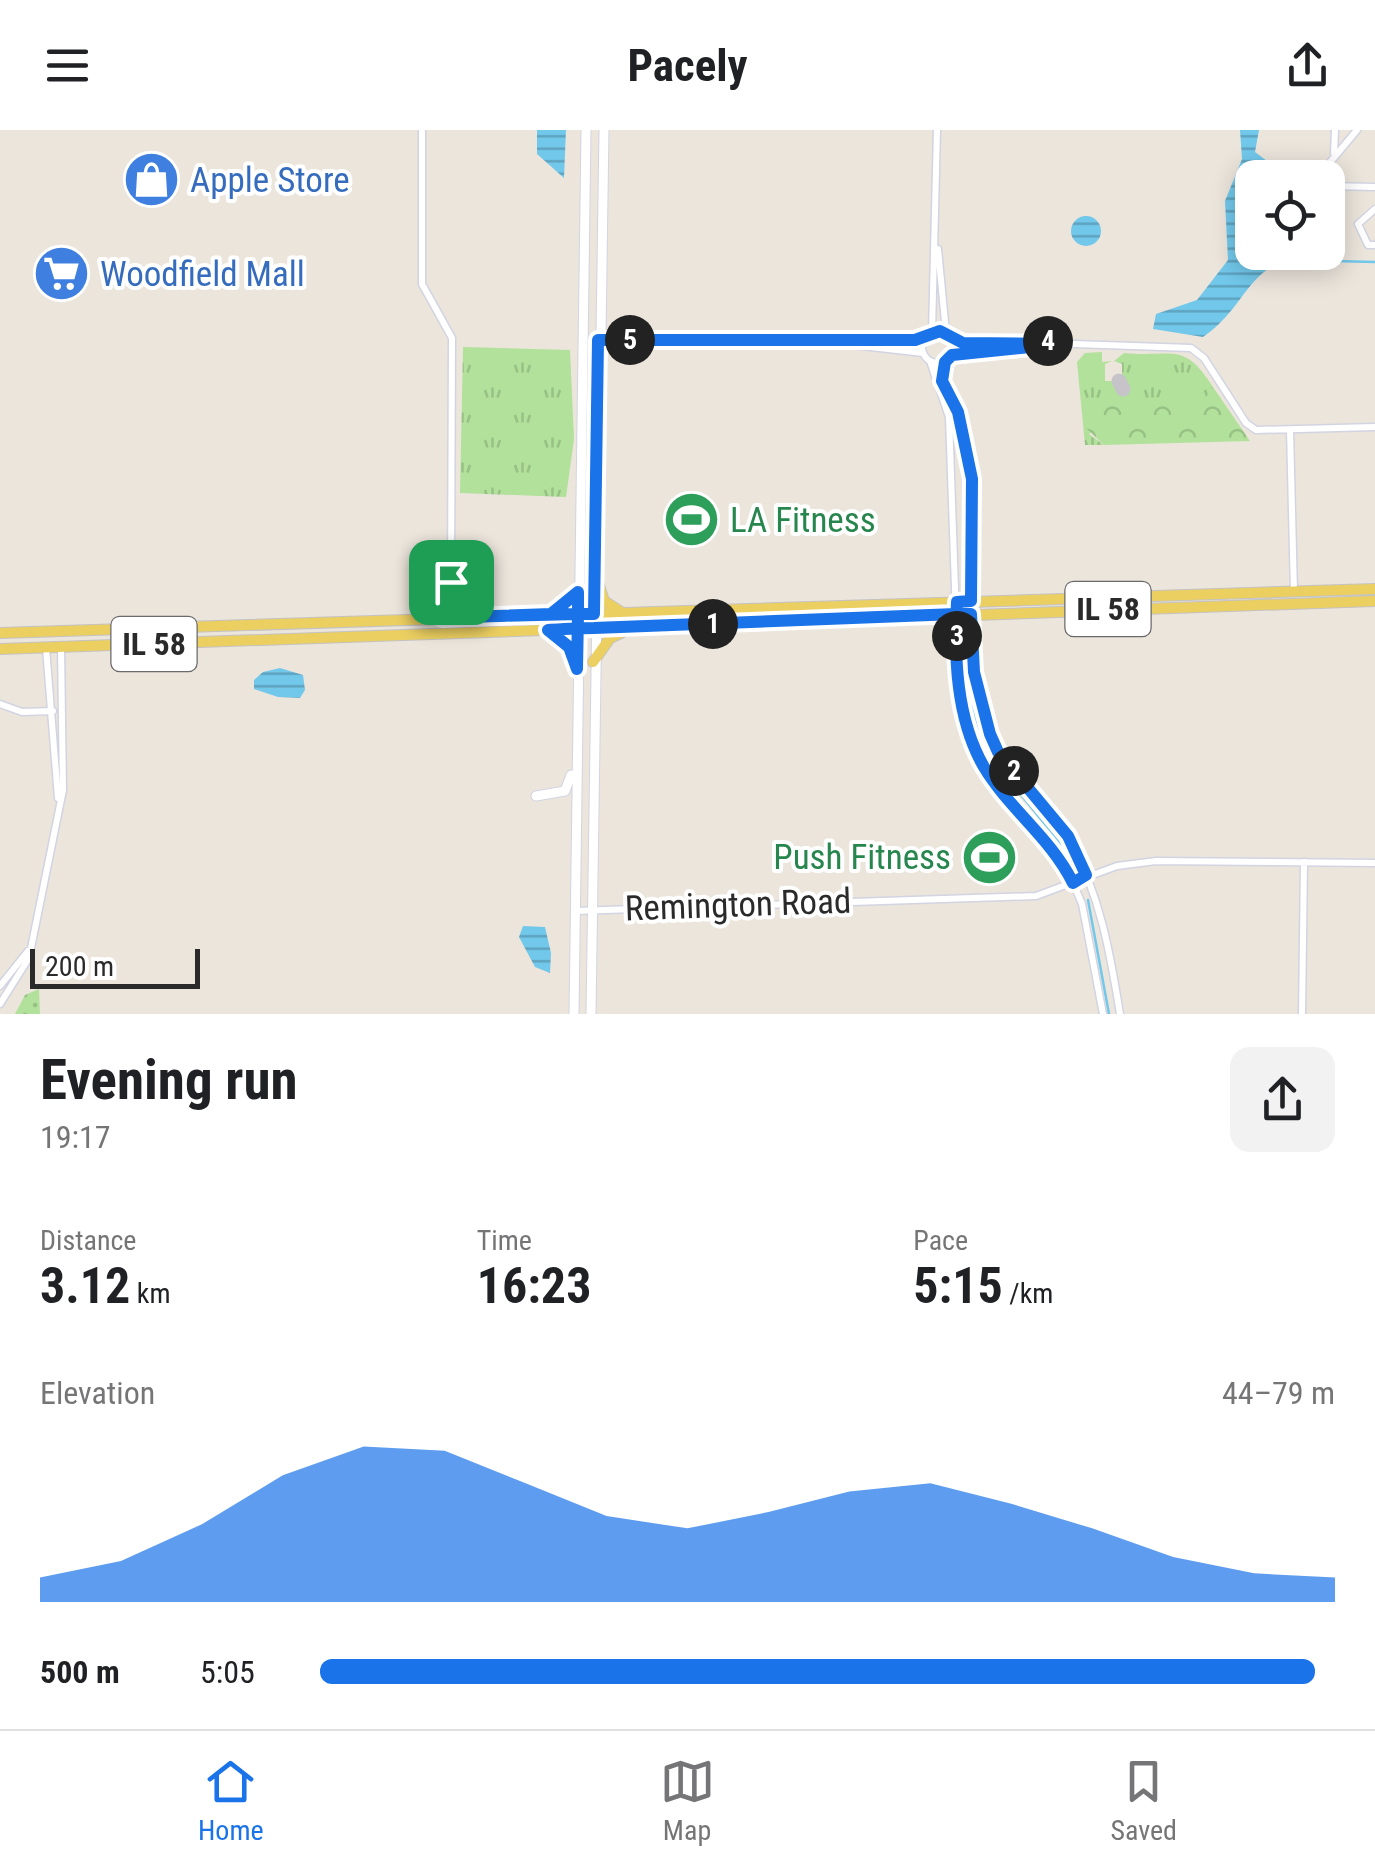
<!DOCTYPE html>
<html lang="en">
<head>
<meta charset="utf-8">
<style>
	:root { --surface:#fff; --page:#f2f2f2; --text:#202124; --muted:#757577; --line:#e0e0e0; --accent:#1a73e8 }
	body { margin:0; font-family:"Roboto Condensed",sans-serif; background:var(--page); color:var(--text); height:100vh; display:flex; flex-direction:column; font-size:38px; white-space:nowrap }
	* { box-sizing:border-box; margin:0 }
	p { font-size:32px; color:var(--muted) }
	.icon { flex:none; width:55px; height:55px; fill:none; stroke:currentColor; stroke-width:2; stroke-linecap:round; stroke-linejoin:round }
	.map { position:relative; height:884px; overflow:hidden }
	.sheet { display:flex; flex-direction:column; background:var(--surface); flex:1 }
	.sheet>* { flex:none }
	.tools { position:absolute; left:1235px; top:30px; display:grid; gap:20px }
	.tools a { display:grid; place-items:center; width:110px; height:110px; border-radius:20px; background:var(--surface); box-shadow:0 5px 25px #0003; font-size:50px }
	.scale { position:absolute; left:30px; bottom:25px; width:170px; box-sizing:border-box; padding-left:10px; border:5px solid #2a2a2a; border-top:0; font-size:28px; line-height:35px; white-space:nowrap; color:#2a2a2a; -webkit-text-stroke:8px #fff; paint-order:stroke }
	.pin { position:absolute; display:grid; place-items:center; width:85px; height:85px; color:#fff; margin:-42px; border-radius:20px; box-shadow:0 5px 15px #0006 }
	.km { position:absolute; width:50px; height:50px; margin:-25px; border-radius:50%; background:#222; color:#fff; font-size:28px; line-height:50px; text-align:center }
	.round { display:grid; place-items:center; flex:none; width:105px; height:105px; border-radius:20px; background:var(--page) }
	.overview { display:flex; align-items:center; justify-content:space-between; height:170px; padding:0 40px }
	h1 { font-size:55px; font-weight:700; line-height:75px }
	.figures { display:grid; grid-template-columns:repeat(3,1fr); gap:15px; height:170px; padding:10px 40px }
	.figures div { display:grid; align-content:center }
	.figures b { font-size:50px; font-weight:700 }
	.figures small { font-size:28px; font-weight:400 }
	.figures p { font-size:28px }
	.chart { height:280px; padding:20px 40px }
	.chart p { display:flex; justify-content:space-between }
	.chart svg { width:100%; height:180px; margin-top:10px; fill:var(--accent); opacity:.7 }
	ul { padding:0 40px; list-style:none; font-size:32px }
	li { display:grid; grid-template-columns:160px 120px 1fr; align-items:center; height:75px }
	li i { height:25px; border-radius:12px; background:var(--accent) }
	header { display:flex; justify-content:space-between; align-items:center; height:130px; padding:0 40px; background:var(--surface); font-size:45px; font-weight:700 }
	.dock { display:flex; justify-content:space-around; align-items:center; height:140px; border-top:2px solid var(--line); background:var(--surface); font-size:28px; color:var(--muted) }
	.dock a { display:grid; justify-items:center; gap:5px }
	.dock .on { color:var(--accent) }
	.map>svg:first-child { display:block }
	.grass { fill:url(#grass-tufts) }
	.forest { fill:url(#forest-crowns) }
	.park { fill:url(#park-dots) }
	.water { fill:url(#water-rules) }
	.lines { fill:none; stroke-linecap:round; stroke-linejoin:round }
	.stream { stroke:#72c8eb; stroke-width:2.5 }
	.taxiway { stroke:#c6c4c8; stroke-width:15 }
	.street-casing { stroke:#d2d4e2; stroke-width:9 }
	.secondary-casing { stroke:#d2d4e2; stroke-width:11 }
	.primary-casing { stroke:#c3c3c3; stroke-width:12 }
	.street { stroke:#fff; stroke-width:6 }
	.secondary { stroke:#fff; stroke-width:9 }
	.primary { stroke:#eccf61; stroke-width:10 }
	.route-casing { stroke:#fff; stroke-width:20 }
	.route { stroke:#1a73e8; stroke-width:12 }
	.labels { text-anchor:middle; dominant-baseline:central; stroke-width:8; stroke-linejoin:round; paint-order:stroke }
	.shield { fill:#fff; stroke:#6a6a6a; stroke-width:2.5 }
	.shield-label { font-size:32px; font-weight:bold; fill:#2a2a2a }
	.shop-label { font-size:35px; fill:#366cbe; stroke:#fff; text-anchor:start }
	.leisure-label { font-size:35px; fill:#27864d; stroke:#fff; text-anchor:start }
	.street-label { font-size:35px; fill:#2a2a2a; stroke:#fff }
</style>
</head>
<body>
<header><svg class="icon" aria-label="menu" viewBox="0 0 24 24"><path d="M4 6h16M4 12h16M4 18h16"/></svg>Pacely<svg class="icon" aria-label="share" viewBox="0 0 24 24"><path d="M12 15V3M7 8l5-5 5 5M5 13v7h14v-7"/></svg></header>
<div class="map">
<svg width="1375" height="884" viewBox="0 0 1375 884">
	<defs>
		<pattern id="grass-tufts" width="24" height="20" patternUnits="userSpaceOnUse" patternTransform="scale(2.5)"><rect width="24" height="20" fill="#b1e19a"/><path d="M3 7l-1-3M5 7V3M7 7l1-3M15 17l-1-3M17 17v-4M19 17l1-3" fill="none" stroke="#98c185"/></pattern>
		<pattern id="forest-crowns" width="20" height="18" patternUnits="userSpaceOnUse" patternTransform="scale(2.5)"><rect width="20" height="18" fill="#b1e19a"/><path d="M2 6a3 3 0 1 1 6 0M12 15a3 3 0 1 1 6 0" fill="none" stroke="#98c185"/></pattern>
		<pattern id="park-dots" width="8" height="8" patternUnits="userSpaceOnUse" patternTransform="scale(2.5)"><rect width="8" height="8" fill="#b1e19a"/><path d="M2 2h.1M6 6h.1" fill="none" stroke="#98c185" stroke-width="1.8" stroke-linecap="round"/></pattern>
		<pattern id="water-rules" width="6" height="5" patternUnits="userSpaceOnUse" patternTransform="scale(2.5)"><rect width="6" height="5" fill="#72c8eb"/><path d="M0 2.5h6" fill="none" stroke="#5ea3bf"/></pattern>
	</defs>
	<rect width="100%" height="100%" fill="#ece5dc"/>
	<!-- grass -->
	<path class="grass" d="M463 217 570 220 574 309 566 367 460 363Z
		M1102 222V232L1112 231 1105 234V251H1122V234L1114 231 1124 223C1173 228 1183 210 1213 257L1205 270C1143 271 1141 267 1089 304L1104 315H1085L1077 232 1085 223Z"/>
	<!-- forest -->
	<path class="forest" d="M1213 257 1250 311 1104 315 1084 296 1096 276 1161 267 1204 270Z"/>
	<!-- park -->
	<path class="park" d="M39 859 40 884H15L25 865Z"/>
	<!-- water -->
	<path class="water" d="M537 0H566L564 48 537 24Z
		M1240 0H1259L1255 22 1267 31 1276 47 1252 48V122L1302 123C1244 139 1247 177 1203 207L1153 199 1156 184 1197 170 1228 130 1225 71 1242 29Z
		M1071 101a15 15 0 1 1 30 0a15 15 0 1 1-30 0Z
		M280 538 303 545 305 560 300 568 278 567 254 559V550L263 542Z
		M523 796 545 797 551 823 550 843 535 837 519 807Z"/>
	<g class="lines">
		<!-- stream -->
		<path class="stream" d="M1326 127 1333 131 1375 132
			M966 560 987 622 1068 723
			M1088 770 1109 884"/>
		<!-- taxiway -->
		<path class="taxiway" d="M1119 251 1123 259"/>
		<defs>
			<path id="street" d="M422 0V154L452 208 451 452 442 488
				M1334 23 1335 0
				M1317 48 1357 0
				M1328 56 1375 57
				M1375 79 1358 94 1368 115H1375
				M938 119 946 202
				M922 217a16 16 0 1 1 32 0a16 16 0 1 1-32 0Z
				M932 202 937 0
				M600 210 925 208
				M953 210 1191 218 1204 228 1246 293 1256 300 1375 297
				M827 212 923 223
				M953 225 1060 215
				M930 231 949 287 958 544 966 595 985 639 1062 730 1073 753 1082 774 1103 884
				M945 232C940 254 950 262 958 281 966 301 970 328 972 349 978 426 957 510 983 584 1001 636 1043 664 1069 709 1100 764 1110 822 1120 884
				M1290 300 1294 463
				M452 463 459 487
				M46 518 58 668
				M0 574 22 582 53 581
				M575 781 1036 766 1117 736 1156 731 1375 733
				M0 856 28 821
				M0 874 29 828 63 660 61 517
				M1302 884 1304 732"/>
			<path id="secondary" d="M536 666 565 661 571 645
				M574 884 586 0
				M591 884 604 0"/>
			<path id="primary" d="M595 443 604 471 621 482
				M553 483 578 462
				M549 500 569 517 577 539
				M0 503 1375 459
				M0 519 1375 471
				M593 532 610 508 627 500"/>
		</defs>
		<!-- street casing -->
		<use href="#street" class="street-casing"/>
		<!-- secondary casing -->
		<use href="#secondary" class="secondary-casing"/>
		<!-- primary casing -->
		<use href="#primary" class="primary-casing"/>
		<!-- street -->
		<use href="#street" class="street"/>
		<!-- secondary -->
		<use href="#secondary" class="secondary"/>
		<!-- primary -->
		<use href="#primary" class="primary"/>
	</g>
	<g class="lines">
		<defs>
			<path id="route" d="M451 452 458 487 578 484 577 539 569 517 548 500C564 499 579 498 594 498L956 484H971L974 542 990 604 998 622 1068 706 1086 745 1073 753C1051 708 1009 679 984 637 956 589 954 526 957 472L971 471 972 349 958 282 942 251 945 232 952 225 1060 214 963 213 940 201 915 210H598L594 484H578V462L551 484 442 488 451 452"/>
		</defs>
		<!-- route casing -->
		<use href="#route" class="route-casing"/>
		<!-- route -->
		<use href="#route" class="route"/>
	</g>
	<!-- icons -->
	<defs>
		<symbol id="shop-disc" viewBox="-11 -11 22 22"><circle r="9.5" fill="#3f7fe0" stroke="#fff"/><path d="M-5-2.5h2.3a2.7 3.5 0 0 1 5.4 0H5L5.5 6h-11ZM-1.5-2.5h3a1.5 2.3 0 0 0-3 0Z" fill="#fff"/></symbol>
		<symbol id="supermarket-disc" viewBox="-11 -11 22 22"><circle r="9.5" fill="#3f7fe0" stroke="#fff"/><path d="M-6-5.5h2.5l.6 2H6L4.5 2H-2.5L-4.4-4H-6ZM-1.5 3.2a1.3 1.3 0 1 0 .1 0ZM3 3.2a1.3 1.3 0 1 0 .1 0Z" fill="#fff"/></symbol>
		<symbol id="stadium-disc" viewBox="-11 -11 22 22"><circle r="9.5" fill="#2e9e5b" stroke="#fff"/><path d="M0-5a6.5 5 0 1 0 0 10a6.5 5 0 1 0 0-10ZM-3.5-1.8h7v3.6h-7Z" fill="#fff"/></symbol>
	</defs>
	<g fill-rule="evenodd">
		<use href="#shop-disc" x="120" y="18" width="63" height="63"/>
		<use href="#supermarket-disc" x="30" y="112" width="63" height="63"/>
		<use href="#stadium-disc" x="660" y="358" width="63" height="63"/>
		<use href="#stadium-disc" x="958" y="696" width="63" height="63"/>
	</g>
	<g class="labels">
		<!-- shield labels -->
		<g class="shield">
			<rect x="1065.5" y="452" width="85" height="54" rx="8"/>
			<rect x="111.5" y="487" width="85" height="54" rx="8"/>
		</g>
		<g class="shield-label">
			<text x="1108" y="479">IL 58</text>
			<text x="154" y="514">IL 58</text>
		</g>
		<!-- shop labels -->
		<g class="shop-label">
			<text x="190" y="50">Apple Store</text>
			<text x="100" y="144">Woodfield Mall</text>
		</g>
		<!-- leisure labels -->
		<g class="leisure-label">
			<text x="730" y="390">LA Fitness</text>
			<text x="951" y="727" text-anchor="end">Push Fitness</text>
		</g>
		<!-- street labels -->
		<g class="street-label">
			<text transform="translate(738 775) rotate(-2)">Remington Road</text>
		</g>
	</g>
</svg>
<div class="tools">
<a><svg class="icon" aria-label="locate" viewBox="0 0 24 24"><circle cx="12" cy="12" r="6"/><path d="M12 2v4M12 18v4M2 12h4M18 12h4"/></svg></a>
</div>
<div class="scale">200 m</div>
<div class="pin" style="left:451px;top:452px;background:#1e9e55"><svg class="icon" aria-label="arrive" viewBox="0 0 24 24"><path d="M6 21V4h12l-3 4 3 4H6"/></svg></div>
<b class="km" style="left:713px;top:494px">1</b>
<b class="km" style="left:1014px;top:641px">2</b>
<b class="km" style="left:957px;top:506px">3</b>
<b class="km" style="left:1048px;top:211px">4</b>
<b class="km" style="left:630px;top:210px">5</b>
</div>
<section class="sheet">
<div class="overview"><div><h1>Evening run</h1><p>19:17</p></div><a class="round"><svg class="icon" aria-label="share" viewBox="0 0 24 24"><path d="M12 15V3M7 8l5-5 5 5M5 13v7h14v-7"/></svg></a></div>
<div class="figures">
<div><p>Distance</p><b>3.12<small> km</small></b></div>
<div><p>Time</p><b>16:23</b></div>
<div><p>Pace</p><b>5:15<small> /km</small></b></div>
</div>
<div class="chart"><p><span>Elevation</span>44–79 m</p>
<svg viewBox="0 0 160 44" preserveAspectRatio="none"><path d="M0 44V38L10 34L20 25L30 13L40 6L50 7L60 15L70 23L80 26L90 22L100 17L110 15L120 20L130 26L140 33L150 37L160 38V44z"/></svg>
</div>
<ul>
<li><b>500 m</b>5:05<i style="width:98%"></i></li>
</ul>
</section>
<nav class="dock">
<a class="on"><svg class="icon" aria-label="home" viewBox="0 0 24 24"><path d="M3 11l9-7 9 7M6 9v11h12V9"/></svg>Home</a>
<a><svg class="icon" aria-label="map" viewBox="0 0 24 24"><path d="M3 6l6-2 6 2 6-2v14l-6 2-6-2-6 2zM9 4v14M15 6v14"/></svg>Map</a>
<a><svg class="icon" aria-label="saved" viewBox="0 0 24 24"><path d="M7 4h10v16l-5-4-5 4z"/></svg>Saved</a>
</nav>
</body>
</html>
